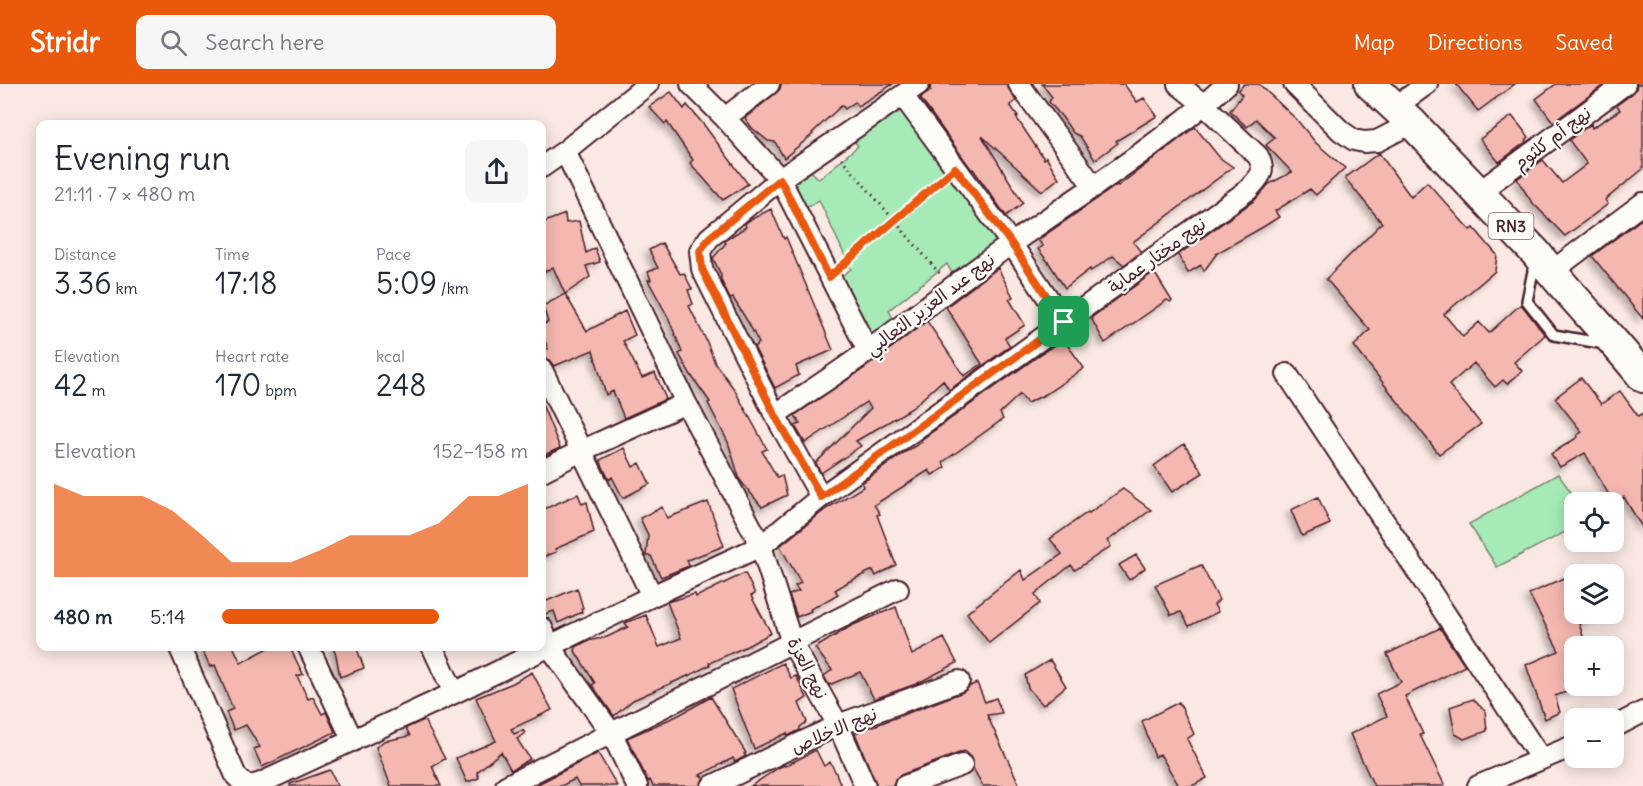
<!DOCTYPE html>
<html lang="en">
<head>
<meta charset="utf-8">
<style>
	:root { --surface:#fff; --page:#f6f6f7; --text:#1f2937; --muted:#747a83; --accent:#ea580c }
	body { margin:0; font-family:Delius,"Playpen Sans Arabic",sans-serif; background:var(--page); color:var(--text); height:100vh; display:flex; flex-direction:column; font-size:22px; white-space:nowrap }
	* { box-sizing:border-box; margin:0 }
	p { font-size:20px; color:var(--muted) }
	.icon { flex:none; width:33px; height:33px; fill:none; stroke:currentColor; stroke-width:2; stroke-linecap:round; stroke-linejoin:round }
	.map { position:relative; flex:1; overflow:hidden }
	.details { position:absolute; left:36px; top:36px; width:510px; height:531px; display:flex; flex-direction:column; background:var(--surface); border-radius:12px; box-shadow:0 3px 15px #0003 }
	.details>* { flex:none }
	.controls { position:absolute; left:1564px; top:408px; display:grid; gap:12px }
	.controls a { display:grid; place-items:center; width:60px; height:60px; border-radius:12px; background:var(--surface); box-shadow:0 3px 15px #0003; font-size:30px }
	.pin { position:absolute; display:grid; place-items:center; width:51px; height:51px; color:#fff; margin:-26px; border-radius:12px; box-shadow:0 3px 9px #0006 }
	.round { display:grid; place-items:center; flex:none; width:63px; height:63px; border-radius:12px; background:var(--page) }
	.overview { display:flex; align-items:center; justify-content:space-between; height:102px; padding:0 18px }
	h1 { font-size:33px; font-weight:600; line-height:45px }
	.stats { display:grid; grid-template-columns:repeat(3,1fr); gap:9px; height:102px; padding:6px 18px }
	.stats div { display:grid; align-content:center }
	.stats b { font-size:30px; font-weight:600 }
	.stats small { font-size:16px; font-weight:400 }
	.stats p { font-size:16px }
	.chart { height:168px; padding:12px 18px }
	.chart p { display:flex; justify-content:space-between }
	.chart svg { width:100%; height:108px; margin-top:6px; fill:var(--accent); opacity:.7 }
	ul { padding:0 18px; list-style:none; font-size:20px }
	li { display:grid; grid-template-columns:96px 72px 1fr; align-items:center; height:45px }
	li i { height:15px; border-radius:8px; background:var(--accent) }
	header { display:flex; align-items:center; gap:36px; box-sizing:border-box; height:84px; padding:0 30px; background:var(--accent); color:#fff }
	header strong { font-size:28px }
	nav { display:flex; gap:33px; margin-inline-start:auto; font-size:21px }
	.search { width:420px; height:54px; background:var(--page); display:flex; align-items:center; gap:15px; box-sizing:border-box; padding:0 21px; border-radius:12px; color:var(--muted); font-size:22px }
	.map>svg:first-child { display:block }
	.green { fill:#a6ebb7; stroke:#788571; stroke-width:1.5 }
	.building { fill:#f4b8b0; stroke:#4a1f2b; stroke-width:1.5; filter:url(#shadow) }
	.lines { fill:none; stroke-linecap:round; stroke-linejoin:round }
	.service-casing { stroke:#4a1f2b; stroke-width:14 }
	.minor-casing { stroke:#4a1f2b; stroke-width:24 }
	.primary-casing { stroke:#4a1f2b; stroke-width:34 }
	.path { stroke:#4a1f2b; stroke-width:3; stroke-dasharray:1.5 4.5; stroke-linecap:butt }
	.service { stroke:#fdfcf7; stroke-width:9 }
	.minor { stroke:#fdfcf7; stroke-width:20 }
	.primary { stroke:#fdfcf7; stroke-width:30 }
	.route-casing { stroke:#fff; stroke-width:12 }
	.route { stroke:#ea580c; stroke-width:8 }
	.labels { text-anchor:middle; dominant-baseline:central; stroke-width:4.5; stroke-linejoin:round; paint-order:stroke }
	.shield { fill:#fdfcf7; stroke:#806168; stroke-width:1.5 }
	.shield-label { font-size:16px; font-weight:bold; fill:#4a1f2b }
	.street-label { font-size:18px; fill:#4a1f2b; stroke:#fdfcf7 }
</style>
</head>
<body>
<header>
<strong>Stridr</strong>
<div class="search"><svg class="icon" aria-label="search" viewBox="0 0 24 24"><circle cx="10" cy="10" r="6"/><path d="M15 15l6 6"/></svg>Search here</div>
<nav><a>Map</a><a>Directions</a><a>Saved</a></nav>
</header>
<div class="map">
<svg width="1643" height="702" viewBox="0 0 1643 702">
	<defs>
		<filter id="shadow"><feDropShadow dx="-4" dy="4" stdDeviation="3" flood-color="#0004"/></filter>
	</defs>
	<rect width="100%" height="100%" fill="#fae8e2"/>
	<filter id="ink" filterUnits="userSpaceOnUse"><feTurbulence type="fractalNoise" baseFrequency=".0167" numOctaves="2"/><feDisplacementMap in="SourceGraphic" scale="12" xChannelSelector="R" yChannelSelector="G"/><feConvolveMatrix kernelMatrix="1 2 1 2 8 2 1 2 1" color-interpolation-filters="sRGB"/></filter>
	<g filter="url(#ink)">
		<!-- green -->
		<path class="green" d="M897 22 997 159 953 191 947 180 889 226 893 235 868 253 839 194 851 185 819 116 806 124 793 99 809 85 819 95 858 62 851 53Z
			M1558 390 1578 418H1575V443L1497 483 1469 440Z"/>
		<!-- building -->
		<path class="building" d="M781 0H893L858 22 855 18 845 25 842 21 812 49 813 50 784 74 775 58 768 57 752 44 745 34 776 9 780 5Z
			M931 0H1006L1016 17 1010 21 1018 32 1016 33 1044 75 1046 73 1059 94 1042 107 982 52 1023 119 1006 132 973 85 972 86 920 14 931 7 930 5Z
			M1042 0H1124L1137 18 1144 14 1157 32 1116 57 1118 59 1095 76 1080 52 1073 49 1062 33 1049 18 1052 13Z
			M1244 0H1259L1297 36 1316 59 1345 84 1316 111 1310 105 1275 127 1279 133 1263 143 1217 169 1204 187 1201 181 1188 189 1178 171 1255 116 1269 100 1292 88 1266 61 1275 54 1256 35 1247 43 1230 27 1242 11 1238 7Z
			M1456 0H1515L1478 27Z
			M1556 0H1605L1553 38 1536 15Z
			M1637 0H1643V85L1605 116 1608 120 1565 152 1531 117 1517 95 1543 76 1562 99 1587 80 1569 56 1591 40 1592 44 1620 26 1617 21 1633 9 1636 5Z
			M671 8 684 25 687 21 704 41 748 100 723 116 690 79 693 76 667 38 665 40 649 23Z
			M1512 32 1529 53 1526 56 1527 57 1499 78 1480 55Z
			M1195 43 1220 74 1233 83 1133 158 1141 168 1124 181 1113 172 1091 187 1090 185 1065 204 1049 179 1038 165 1043 162 1038 156 1117 101 1118 102Z
			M1379 69 1411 113 1427 98 1470 146 1474 144 1497 171 1495 187 1444 230 1463 253 1479 238 1489 249 1521 220 1545 251 1514 278 1522 287 1507 300 1503 296 1495 303 1474 279 1449 301 1481 340 1439 370 1354 262 1370 246 1326 195 1382 139 1345 94Z
			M771 125 784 155 786 153 833 266 796 282 799 291 775 304 754 263 759 259 748 238 733 214 730 215 721 196V191L713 174 726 159 724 157 746 143 745 140 748 137Z
			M565 130 566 139 579 137 586 169 595 164 600 178 586 182 590 193 565 210 587 247 625 227 635 251 623 257 642 294 655 289 666 315 624 334 613 307 606 311 593 266 554 282 549 276 546 275 543 265H548L542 249V241L548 238 543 222 565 210 553 183 542 189V139Z
			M1643 134V235L1592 172Z
			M662 159 680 190 684 189 692 205 688 206 693 220 689 222 707 258 715 279 734 305 767 365 762 367 777 393 782 391 787 411 762 423 740 396 728 358 708 319 710 318 691 291 679 270 682 268 668 233 648 196H651L648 188 658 184 649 166Z
			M998 184 1013 213 1009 215 1025 241 1005 254 1010 262 949 306 943 296 912 324 856 357 861 362 821 389 816 379 871 324 866 318 805 359 795 342 800 340 795 331 865 284 927 237 964 292 982 280 946 223Z
			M1154 188 1172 217 1170 218 1167 216 1105 259 1091 234Z
			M1064 256 1084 284 1046 310 1027 319 1020 310 1000 329 1003 335 943 378 945 384 932 391 929 386 874 421 880 430 877 431 896 481 876 492 873 486 848 498 835 506 838 510 819 521 810 525 811 527 797 533 789 511 799 507 795 502 801 499 780 462 826 425 863 403 862 399 905 368 922 358 921 356 1048 265Z
			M1581 294 1601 320 1620 307 1638 332 1643 329V445L1624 413 1613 418 1585 369 1560 383 1551 370 1578 353 1577 351 1582 348 1555 314Z
			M542 320 560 364 542 372Z
			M1184 360 1203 389 1172 408 1154 382Z
			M624 364 633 383 640 379 650 400 623 414 612 393 609 396 600 376Z
			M1123 405 1151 426 1107 457 1111 462 1075 486 1071 481 1035 510 1040 519 989 559 967 529 1021 486 1025 496 1062 470 1050 455 1088 428 1089 429Z
			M578 410 582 420 587 418 594 448 555 465 556 468 542 473V426Z
			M1318 413 1330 440 1302 452 1291 426Z
			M708 418 724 462 687 476 689 482 661 493 651 472H646L648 451 640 434 662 423 667 434Z
			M1136 471 1145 484 1129 496 1119 481Z
			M1201 481 1219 516 1214 521 1218 528 1189 542 1181 528 1171 531 1155 501Z
			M745 489 755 510 751 512 771 549 747 562 709 579 710 581 690 591 633 616 614 632 592 601 595 599 575 567 576 563 587 557 607 553 628 543 625 539 646 531 659 563 681 554 667 518 695 510 696 513Z
			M1575 489V530H1601L1579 539 1586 562H1575V605L1555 612 1560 628 1545 635 1526 581 1559 567 1529 510Z
			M577 504 583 524 581 525 582 528 558 539 554 527 542 531V519Z
			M896 523 912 571 944 554 957 579 916 600 874 615 860 588 829 601 824 592 832 586 815 564 851 542Z
			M1440 544 1465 582 1405 612 1423 650 1420 651 1445 702H1374L1350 650 1387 632 1376 610 1401 598 1387 570Z
			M201 562H233L241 579 272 562H289L303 590 297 592 308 615 313 613 322 630 326 628 335 648 262 683 254 665 260 663 246 641 234 646 226 628 233 625 215 581 210 583Z
			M332 562H356L364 584 340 593 336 571Z
			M1050 576 1066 602 1043 621 1028 604 1025 591Z
			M783 579 791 594 796 592 807 614 799 619 807 638 800 643V646L788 652 787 649 754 665 731 605Z
			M532 588 552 626 511 645 514 650 523 646 525 649 517 655 530 675 511 686 501 668 477 688 479 694 467 698 456 674 496 657 476 614 513 599Z
			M977 599 985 618 996 614 1002 629 987 631 1020 702H983L973 684V676L964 667 901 691 895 695 893 702H877L855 649 963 608 970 602Z
			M711 613 746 669 744 670 746 672 735 678 733 674 700 691 704 694 700 702H653L650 696 648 697 627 654 679 631Z
			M1473 615 1485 627 1487 647 1464 655 1455 650 1450 623Z
			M1179 618 1194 650 1187 655 1207 694 1192 702H1179L1160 670 1155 673 1142 637Z
			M424 636 445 675 432 682 441 702H391L376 663 384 657 410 652 406 644Z
			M816 666 824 682 830 678 836 689 841 702H751L778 684 784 681 785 682Z
			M598 669 617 702H579L575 695 561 702H538V700Z
			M330 686 338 702H290V700Z"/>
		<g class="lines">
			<defs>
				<path id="service" d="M1535 177 1527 217 1554 251 1605 260"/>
				<path id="minor" d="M691 0 725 34 780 95 868 267
					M1019 0 1094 103
					M1294 0 1341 47 1354 56 1364 58 1377 57 1412 39
					M903 12 1011 159 1064 238
					M1395 23 1427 0
					M725 34 769 0
					M565 67 686 319 761 462 792 559 838 641 865 702
					M542 83 565 67 648 0
					M1479 108 1625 0
					M1551 188 1643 119
					M542 286 652 512
					M1287 290 1541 675
					M775 331C806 309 839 289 869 266 917 231 962 194 1011 160 1084 108 1161 60 1227 0
					M542 387 581 367 686 319
					M821 413 775 331 702 185 700 167 709 154 780 95 919 0
					M542 544 550 563 612 650 637 702
					M179 562 236 692 243 699 249 702
					M308 562 353 657
					M432 562 454 609
					M1614 643 1643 628
					M251 702 261 699 454 609 652 512 761 462 821 413 1248 106C1259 93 1267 89 1258 72L1204 21 1178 0
					M506 702 898 505
					M712 702 838 641 959 597
					M905 702 962 681
					M1478 702 1575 661"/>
				<path id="primary" d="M1370 0 1412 39 1536 169C1570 212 1609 250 1643 293"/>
			</defs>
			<!-- service casing -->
			<use href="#service" class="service-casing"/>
			<!-- minor casing -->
			<use href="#minor" class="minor-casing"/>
			<!-- primary casing -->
			<use href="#primary" class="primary-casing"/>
			<!-- path -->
			<path class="path" d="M841 74 940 190
				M843 181 943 95"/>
			<!-- service -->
			<use href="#service" class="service"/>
			<!-- minor -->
			<use href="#minor" class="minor"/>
			<!-- primary -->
			<use href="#primary" class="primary"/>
		</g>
	</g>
	<g class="lines" filter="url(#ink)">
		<defs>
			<path id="route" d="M955 84 1011 159 1064 238 821 413 775 331 702 185 700 167 709 154 780 95 829 193Z"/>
		</defs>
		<!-- route casing -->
		<use href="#route" class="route-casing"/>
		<!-- route -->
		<use href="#route" class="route"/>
	</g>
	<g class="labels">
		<!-- shield labels -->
		<rect class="shield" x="1488.5" y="129" width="45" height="26" rx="4.5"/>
		<g class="shield-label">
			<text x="1511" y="142">RN3</text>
		</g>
		<!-- street labels -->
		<g class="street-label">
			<text transform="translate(1552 54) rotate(-37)">نهج أم كلثوم</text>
			<text transform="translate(1157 171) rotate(-36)">نهج مختار عماية</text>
			<text transform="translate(930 220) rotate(-37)">نهج عبد العزيز الثعالبي</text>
			<text transform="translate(808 584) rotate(63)">نهج العزة</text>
			<text transform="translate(834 646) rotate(-23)">نهج الاخلاص</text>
		</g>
	</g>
</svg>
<div class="controls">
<a><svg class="icon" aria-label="locate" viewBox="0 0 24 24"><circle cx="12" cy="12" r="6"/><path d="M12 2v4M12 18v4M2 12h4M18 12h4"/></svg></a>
<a><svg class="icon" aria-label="layers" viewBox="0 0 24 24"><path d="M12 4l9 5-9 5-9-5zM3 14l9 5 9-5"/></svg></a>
<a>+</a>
<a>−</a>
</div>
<div class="pin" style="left:1064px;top:238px;background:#1e9e55"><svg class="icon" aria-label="arrive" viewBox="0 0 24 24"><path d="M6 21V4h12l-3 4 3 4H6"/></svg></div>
<section class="details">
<div class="overview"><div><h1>Evening run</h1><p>21:11 · 7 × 480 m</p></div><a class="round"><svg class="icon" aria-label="share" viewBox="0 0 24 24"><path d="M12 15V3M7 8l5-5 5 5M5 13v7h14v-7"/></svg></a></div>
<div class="stats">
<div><p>Distance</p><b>3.36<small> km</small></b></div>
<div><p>Time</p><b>17:18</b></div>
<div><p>Pace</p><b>5:09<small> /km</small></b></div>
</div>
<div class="stats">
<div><p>Elevation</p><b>42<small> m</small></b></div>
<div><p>Heart rate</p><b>170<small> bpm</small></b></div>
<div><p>kcal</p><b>248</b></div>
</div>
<div class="chart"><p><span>Elevation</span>152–158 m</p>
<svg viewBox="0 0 160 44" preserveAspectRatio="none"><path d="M0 44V6L10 11L20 11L30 11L40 17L50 27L60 38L70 38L80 38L90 33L100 27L110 27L120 27L130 22L140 11L150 11L160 6V44z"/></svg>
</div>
<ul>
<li><b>480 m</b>5:14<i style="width:71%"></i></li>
</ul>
</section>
</div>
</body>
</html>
